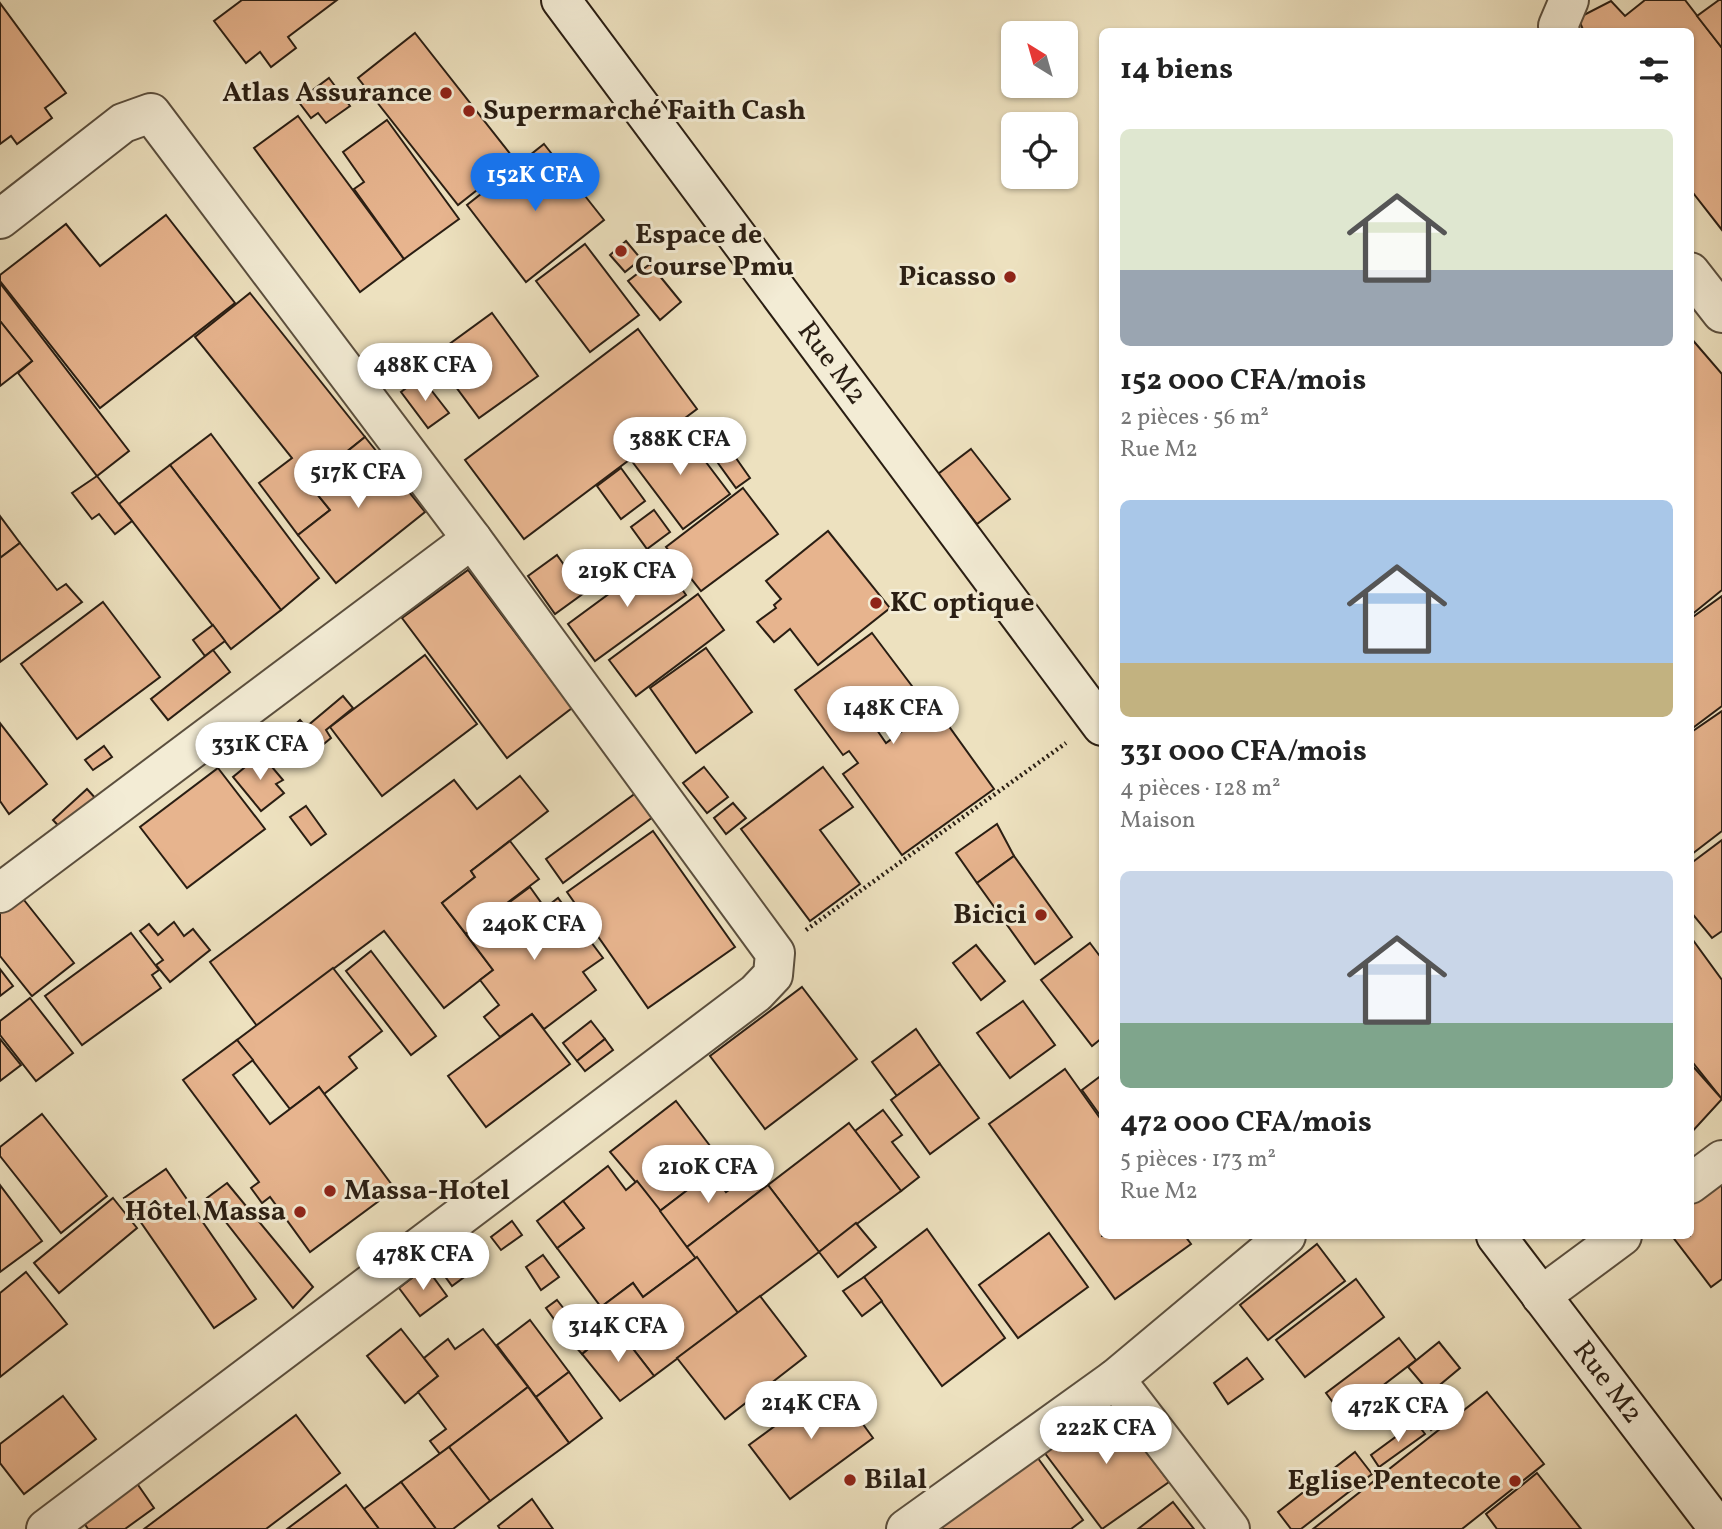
<!DOCTYPE html>
<html lang="fr">
<head>
<meta charset="utf-8">
<style>
	body { margin:0; font-family:Vollkorn,serif; background:#f6f6f6; color:#222; height:100vh; display:flex; flex-direction:column; font-size:26px; white-space:nowrap }
	* { box-sizing:border-box; margin:0 }
	p { font-size:23px; color:#767676 }
	.icon { flex:none; width:38px; height:38px; fill:none; stroke:currentColor; stroke-width:2; stroke-linecap:round; stroke-linejoin:round }
	.map { position:relative; flex:1; overflow:hidden }
	.details { position:absolute; left:1099px; top:28px; width:595px; height:1211px; display:flex; flex-direction:column; background:#fff; border-radius:10px; box-shadow:0 2px 5px #0004 }
	.details>* { flex:none }
	.needle { width:46px; rotate:323deg }
	.controls { position:absolute; left:1001px; top:21px; display:grid; gap:14px }
	.controls a { display:grid; place-items:center; width:77px; height:77px; border-radius:10px; background:#fff; box-shadow:0 2px 5px #0004; font-size:35px }
	.price { position:absolute; translate:-50% -60px; padding:0 16px; border-radius:24px; background:#fff; color:#222; font-size:23px; line-height:46px; filter:drop-shadow(0 2px 4px #0008) }
	.price::after { content:''; position:absolute; left:50%; top:42px; width:21px; height:16px; margin-left:-10px; background:inherit; clip-path:polygon(0 0,100% 0,50% 100%) }
	.price.current { background:#1a73e8; color:#fff }
	ul { padding:0; list-style:none }
	li { display:grid; align-content:center; gap:14px; height:371px; padding:0 21px }
	li span { display:grid; place-items:center; height:217px; border-radius:10px; color:#555 }
	li>.icon { margin-inline-start:auto }
	span .icon { width:126px; height:126px; fill:#fffc; stroke-width:1 }
	li b { font-size:30px }
	h2 { display:flex; justify-content:space-between; align-items:center; height:84px; padding:0 21px; font-size:30px }
	.map>svg:first-child { display:block }
</style>
</head>
<body>
<div class="map">
<svg width="1722" height="1529" viewBox="0 0 1722 1529">
	<rect width="100%" height="100%" fill="#ede1bf"/>
	<filter id="stains"><feTurbulence type="fractalNoise" baseFrequency=".00286" numOctaves="4"/><feColorMatrix values="0 0 0 0 .2 0 0 0 0 .09 0 0 0 0 .02 0 0 0 .5 -.17"/></filter>
	<radialGradient id="worn" r=".72"><stop offset=".6" stop-color="#630" stop-opacity="0"/><stop offset="1" stop-color="#630" stop-opacity=".3"/></radialGradient>
	<g fill="#e7b48e" stroke="#2a1e13" stroke-width="2">
		<path d="M242,0H337L288,37L296,48L271,67L260,52L246,63L214,21Z"/>
		<path d="M1645,0H1685L1722,48V230L1690,189V32H1584L1578,18L1611,1L1625,16Z"/>
		<path d="M1719,0H1722V48L1697,16Z"/>
		<path d="M0,3L66,93L45,108L52,118L17,144L11,136L0,144Z"/>
		<path d="M415,33L515,160L458,205L358,78Z"/>
		<path d="M329,78L350,106L326,123L318,113L311,118L298,101Z"/>
		<path d="M298,116L404,259L360,292L254,148Z"/>
		<path d="M387,120L459,219L404,259L354,189L364,182L343,152Z"/>
		<path d="M544,144L604,220L526,282L467,205Z"/>
		<path d="M166,215L235,303L100,408L0,281V275L66,224L100,266Z"/>
		<path d="M626,241L641,259L625,272L610,255Z"/>
		<path d="M585,244L639,315L590,352L536,281Z"/>
		<path d="M650,264L681,302L660,320L628,281Z"/>
		<path d="M0,283L129,451L97,476L18,373L32,361L0,321Z"/>
		<path d="M250,293L365,437L308,483L330,510L298,535L259,483L292,458L195,337Z"/>
		<path d="M492,313L538,376L479,418L433,356Z"/>
		<path d="M0,321L32,361L0,386Z"/>
		<path d="M638,329L697,409L524,539L465,460Z"/>
		<path d="M1690,337L1722,374V590L1690,616Z"/>
		<path d="M421,377L449,413L428,428L401,392Z"/>
		<path d="M678,425L730,494L683,529L631,460Z"/>
		<path d="M211,434L319,578L281,610L170,465Z"/>
		<path d="M365,437L425,512L336,583L298,535L330,510L308,483Z"/>
		<path d="M724,441L750,478L736,488L710,452Z"/>
		<path d="M971,449L1010,499L977,524L938,474Z"/>
		<path d="M170,465L281,610L231,649L119,504Z"/>
		<path d="M621,468L645,501L621,519L597,486Z"/>
		<path d="M97,476L132,521L115,534L99,514L92,519L72,493Z"/>
		<path d="M743,488L778,534L701,591L666,547Z"/>
		<path d="M654,510L670,532L647,549L631,527Z"/>
		<path d="M0,516L20,543L0,558Z"/>
		<path d="M828,531L890,608L818,665L790,629L774,642L757,622L776,608L774,605L781,599L766,581Z"/>
		<path d="M20,543L57,590L66,584L82,602L0,662V558Z"/>
		<path d="M557,555L584,593L555,614L528,576Z"/>
		<path d="M659,557L686,595L595,661L568,624Z"/>
		<path d="M468,570L572,708L507,758L402,618Z"/>
		<path d="M698,594L724,630L636,696L609,660Z"/>
		<path d="M1722,596V706L1690,730V619Z"/>
		<path d="M103,602L160,677L77,739L21,664Z"/>
		<path d="M213,625L225,641L205,656L193,640Z"/>
		<path d="M872,633L921,698L877,730L886,743L935,707L994,789L902,855L843,774L858,763L849,751L843,755L795,690Z"/>
		<path d="M706,648L752,712L696,753L650,688Z"/>
		<path d="M213,650L230,672L168,720L151,699Z"/>
		<path d="M425,655L477,724L382,796L330,727Z"/>
		<path d="M343,696L353,708L326,730L331,738L308,757L287,732L300,720L306,727Z"/>
		<path d="M1722,711V831L1692,854L1690,733Z"/>
		<path d="M0,723L47,784L9,814L0,801Z"/>
		<path d="M104,746L112,757L93,770L85,760Z"/>
		<path d="M261,754L283,780L276,784L284,793L261,811L233,777Z"/>
		<path d="M704,767L728,797L707,813L683,783Z"/>
		<path d="M823,767L853,807L820,830L860,884L810,921L741,829Z"/>
		<path d="M218,768L265,829L187,888L140,827Z"/>
		<path d="M520,776L548,811L471,871L475,877L442,903L493,970L444,1008L384,931L257,1026L210,962L454,780L477,809Z"/>
		<path d="M87,789L98,801L64,832L53,820Z"/>
		<path d="M640,790L657,814L563,883L546,859Z"/>
		<path d="M733,803L746,818L726,834L714,818Z"/>
		<path d="M306,806L326,834L311,845L290,817Z"/>
		<path d="M997,824L1014,856L977,883L956,853Z"/>
		<path d="M653,831L735,947L648,1008L567,892Z"/>
		<path d="M1722,840V931L1712,938L1690,911V864Z"/>
		<path d="M510,841L539,879L466,934L442,903L475,877L471,871Z"/>
		<path d="M1014,856L1072,937L1035,964L977,883Z"/>
		<path d="M530,887L545,908L558,898L603,958L583,972L596,990L544,1029L532,1014L500,1037L484,1017L499,1005L480,980L493,970L466,934Z"/>
		<path d="M20,895L74,963L32,996L0,956V912Z"/>
		<path d="M174,922L184,936L193,929L210,950L170,982L156,965L163,960L140,931L149,924L158,935Z"/>
		<path d="M131,933L159,970L152,975L161,988L82,1045L45,996Z"/>
		<path d="M1690,936L1722,980V1099L1690,1059Z"/>
		<path d="M1090,943L1102,959V1038L1092,1046L1041,980Z"/>
		<path d="M976,945L1005,981L981,1000L953,963Z"/>
		<path d="M371,951L436,1036L411,1055L346,971Z"/>
		<path d="M333,968L382,1031L349,1057L357,1068L324,1094L319,1087L290,1109L237,1040Z"/>
		<path d="M0,969L13,986L0,996Z"/>
		<path d="M802,987L857,1059L765,1129L710,1056Z"/>
		<path d="M30,998L73,1053L36,1081L0,1035V1021Z"/>
		<path d="M1023,1001L1055,1045L1010,1078L977,1033Z"/>
		<path d="M532,1014L570,1064L486,1127L448,1076Z"/>
		<path d="M591,1021L605,1039L577,1061L563,1043Z"/>
		<path d="M916,1029L940,1064L897,1096L872,1062Z"/>
		<path d="M0,1039L21,1065L0,1081Z"/>
		<path d="M605,1039L613,1050L585,1071L577,1061Z"/>
		<path d="M237,1040L253,1060L233,1075L270,1124L319,1087L395,1189L310,1252L270,1197L262,1203L251,1188L259,1182L183,1080Z"/>
		<path d="M1690,1063L1722,1099L1690,1134Z"/>
		<path d="M940,1064L979,1118L930,1154L891,1100Z"/>
		<path d="M1065,1069L1102,1121V1236H1185L1191,1244L1115,1299L989,1124Z"/>
		<path d="M1102,1075V1118L1082,1090Z"/>
		<path d="M676,1101L723,1163L660,1211L610,1152Z"/>
		<path d="M883,1110L902,1135L892,1142L919,1177L901,1191L855,1131Z"/>
		<path d="M42,1114L107,1196L61,1233L0,1156V1147Z"/>
		<path d="M849,1123L901,1191L819,1252L768,1185Z"/>
		<path d="M608,1166L626,1190L637,1181L697,1257L643,1297L633,1283L601,1307L557,1248L584,1228L563,1201Z"/>
		<path d="M166,1169L256,1299L214,1328L124,1198Z"/>
		<path d="M755,1171L768,1185L687,1247L660,1211L711,1172L726,1192Z"/>
		<path d="M1722,1172V1279L1711,1287L1672,1236H1690V1195Z"/>
		<path d="M227,1183L313,1287L293,1308L207,1198Z"/>
		<path d="M0,1185L42,1241L0,1272Z"/>
		<path d="M768,1185L819,1252L738,1313L687,1247Z"/>
		<path d="M113,1198L137,1228L59,1293L34,1263Z"/>
		<path d="M563,1201L584,1228L557,1248L537,1221Z"/>
		<path d="M512,1221L522,1235L501,1250L491,1237Z"/>
		<path d="M856,1223L876,1247L838,1277L819,1252Z"/>
		<path d="M927,1229L1005,1338L942,1386L864,1277Z"/>
		<path d="M1049,1233L1088,1287L1018,1338L979,1285Z"/>
		<path d="M457,1237L478,1267L452,1286L431,1257Z"/>
		<path d="M1317,1244L1345,1281L1268,1340L1240,1305Z"/>
		<path d="M543,1255L559,1277L541,1290L526,1267Z"/>
		<path d="M697,1257L738,1313L654,1376L601,1307L633,1283L643,1297Z"/>
		<path d="M426,1267L447,1296L420,1316L399,1288Z"/>
		<path d="M26,1272L67,1324L0,1377V1293Z"/>
		<path d="M864,1277L882,1301L862,1316L843,1291Z"/>
		<path d="M1356,1279L1384,1317L1305,1377L1276,1340Z"/>
		<path d="M760,1296L806,1356L725,1419L677,1358Z"/>
		<path d="M557,1300L579,1328L567,1337L546,1308Z"/>
		<path d="M530,1320L569,1372L536,1397L497,1345Z"/>
		<path d="M616,1327L654,1376L620,1401L582,1354Z"/>
		<path d="M579,1328L592,1345L582,1354L567,1337Z"/>
		<path d="M401,1329L438,1376L405,1403L367,1356Z"/>
		<path d="M483,1329L528,1387L440,1454L430,1441L446,1429L418,1392L438,1376L424,1358L448,1339L455,1349Z"/>
		<path d="M1399,1338L1416,1360L1343,1416L1326,1393Z"/>
		<path d="M1439,1342L1460,1368L1430,1393L1408,1367Z"/>
		<path d="M1247,1358L1263,1379L1228,1404L1214,1383Z"/>
		<path d="M569,1372L602,1418L569,1443L536,1397Z"/>
		<path d="M833,1383L873,1438L790,1499L749,1445Z"/>
		<path d="M528,1387L569,1443L490,1501L449,1447Z"/>
		<path d="M1448,1392L1460,1407L1431,1430L1418,1415Z"/>
		<path d="M1487,1392L1544,1464L1462,1529H1313Z"/>
		<path d="M63,1396L96,1439L24,1494L0,1463V1444Z"/>
		<path d="M1110,1403L1169,1482L1102,1529L1044,1452Z"/>
		<path d="M296,1415L340,1473L266,1529H144Z"/>
		<path d="M1416,1422L1425,1434L1379,1467L1371,1455Z"/>
		<path d="M449,1447L490,1501L453,1529H436L401,1482Z"/>
		<path d="M1032,1450L1083,1520L1071,1529H922Z"/>
		<path d="M1355,1452L1372,1474L1301,1529H1291L1278,1512Z"/>
		<path d="M1537,1473L1581,1529H1497L1486,1514Z"/>
		<path d="M136,1482L154,1508L125,1529H88L84,1523Z"/>
		<path d="M401,1482L436,1529H379L364,1509Z"/>
		<path d="M346,1485L379,1529H287Z"/>
		<path d="M532,1499L553,1529H500L498,1526Z"/>
		<path d="M1173,1502L1194,1529H1138Z"/>
	</g>
	<g fill="none" stroke-linecap="round" stroke-linejoin="round">
		<defs>
			<g id="minor">
				<path d="M1560,32L1558,26L1569,0"/>
				<path d="M0,219L123,123L151,113L472,539L775,953L773,975L756,993L46,1529"/>
				<path d="M1690,272L1722,313"/>
				<path d="M0,893L472,539"/>
				<path d="M1690,1184L1722,1160"/>
				<path d="M1541,1296L1622,1236"/>
				<path d="M1115,1379L1230,1529"/>
				<path d="M906,1529L1115,1379L1286,1236"/>
			</g>
			<g id="secondary">
				<path id="s1" d="M561,0L1102,726"/>
				<path id="s2" d="M1496,1236L1719,1529"/>
			</g>
		</defs>
		<use href="#minor" stroke="#5b4f3e" stroke-width="42"/>
		<use href="#secondary" stroke="#2a1e13" stroke-width="42"/>
		<path stroke="#2a1e13" stroke-width="4.5" stroke-dasharray="2 3.5" stroke-linecap="butt" d="M806,930L1066,743"/>
		<use href="#minor" stroke="#f3ecd5" stroke-width="38"/>
		<use href="#secondary" stroke="#f3ecd5" stroke-width="38"/>
	</g>
	<g fill="#8f2418" stroke="#f3ecd5" stroke-width="2.5">
		<circle cx="446" cy="93" r="7"/>
		<circle cx="469" cy="111" r="7"/>
		<circle cx="621" cy="251" r="7"/>
		<circle cx="1010" cy="277" r="7"/>
		<circle cx="876" cy="603" r="7"/>
		<circle cx="1041" cy="915" r="7"/>
		<circle cx="330" cy="1191" r="7"/>
		<circle cx="300" cy="1212" r="7"/>
		<circle cx="850" cy="1480" r="7"/>
		<circle cx="1515" cy="1481" r="7"/>
	</g>
	<g text-anchor="middle" dominant-baseline="central" stroke-width="6" stroke-linejoin="round" paint-order="stroke">
		<g font-size="28" font-weight="bold" fill="#2a1e13" stroke="#f3ecd5" text-anchor="end">
			<text x="432" y="93">Atlas Assurance</text>
			<text x="483" y="111" text-anchor="start">Supermarché Faith Cash</text>
			<text x="635" y="235" text-anchor="start">Espace de<tspan x="635" dy="32">Course Pmu</tspan></text>
			<text x="996" y="277">Picasso</text>
			<text x="890" y="603" text-anchor="start">KC optique</text>
			<text x="1027" y="915">Bicici</text>
			<text x="344" y="1191" text-anchor="start">Massa-Hotel</text>
			<text x="286" y="1212">Hôtel Massa</text>
			<text x="864" y="1480" text-anchor="start">Bilal</text>
			<text x="1501" y="1481">Eglise Pentecote</text>
		</g>
		<g font-size="28" fill="#2a1e13" stroke="#f3ecd5">
			<text stroke="none"><textPath href="#s1" startOffset="453">Rue M2</textPath></text>
			<text stroke="none"><textPath href="#s2" startOffset="184">Rue M2</textPath></text>
		</g>
	</g>
	<rect width="100%" height="100%" filter="url(#stains)"/>
	<rect width="100%" height="100%" fill="url(#worn)"/>
</svg>
<div class="controls">
<a><svg class="needle" viewBox="-14 -14 28 28"><path d="M0-13l5 13h-10z" fill="#e53935"/><path d="M0 13l5-13h-10z" fill="#767676"/></svg></a>
<a><svg class="icon" aria-label="locate" viewBox="0 0 24 24"><circle cx="12" cy="12" r="6"/><path d="M12 2v4M12 18v4M2 12h4M18 12h4"/></svg></a>
</div>
<b class="price current" style="left:535px;top:213px">152K CFA</b>
<b class="price" style="left:425px;top:403px">488K CFA</b>
<b class="price" style="left:680px;top:477px">388K CFA</b>
<b class="price" style="left:358px;top:510px">517K CFA</b>
<b class="price" style="left:627px;top:609px">219K CFA</b>
<b class="price" style="left:893px;top:746px">148K CFA</b>
<b class="price" style="left:260px;top:782px">331K CFA</b>
<b class="price" style="left:534px;top:962px">240K CFA</b>
<b class="price" style="left:708px;top:1205px">210K CFA</b>
<b class="price" style="left:423px;top:1292px">478K CFA</b>
<b class="price" style="left:618px;top:1364px">314K CFA</b>
<b class="price" style="left:811px;top:1441px">214K CFA</b>
<b class="price" style="left:1398px;top:1444px">472K CFA</b>
<b class="price" style="left:1106px;top:1466px">222K CFA</b>
<section class="details">
<h2>14 biens<svg class="icon" aria-label="filters" viewBox="0 0 24 24"><path d="M4 7h16M4 17h16"/><circle cx="9" cy="7" r="2"/><circle cx="15" cy="17" r="2"/></svg></h2>
<ul>
<li><span style="background:linear-gradient(#dfe7d0 65%,#9aa5b1 0)"><svg class="icon" aria-label="home" viewBox="0 0 24 24"><path d="M3 11l9-7 9 7M6 9v11h12V9"/></svg></span><div><b>152 000 CFA/mois</b><p>2 pièces · 56 m²</p><p>Rue M2</p></div></li>
<li><span style="background:linear-gradient(#a9c7e8 75%,#c2b280 0)"><svg class="icon" aria-label="home" viewBox="0 0 24 24"><path d="M3 11l9-7 9 7M6 9v11h12V9"/></svg></span><div><b>331 000 CFA/mois</b><p>4 pièces · 128 m²</p><p>Maison</p></div></li>
<li><span style="background:linear-gradient(#c9d6e8 70%,#7fa58c 0)"><svg class="icon" aria-label="home" viewBox="0 0 24 24"><path d="M3 11l9-7 9 7M6 9v11h12V9"/></svg></span><div><b>472 000 CFA/mois</b><p>5 pièces · 173 m²</p><p>Rue M2</p></div></li>
</ul>
</section>
</div>
</body>
</html>
